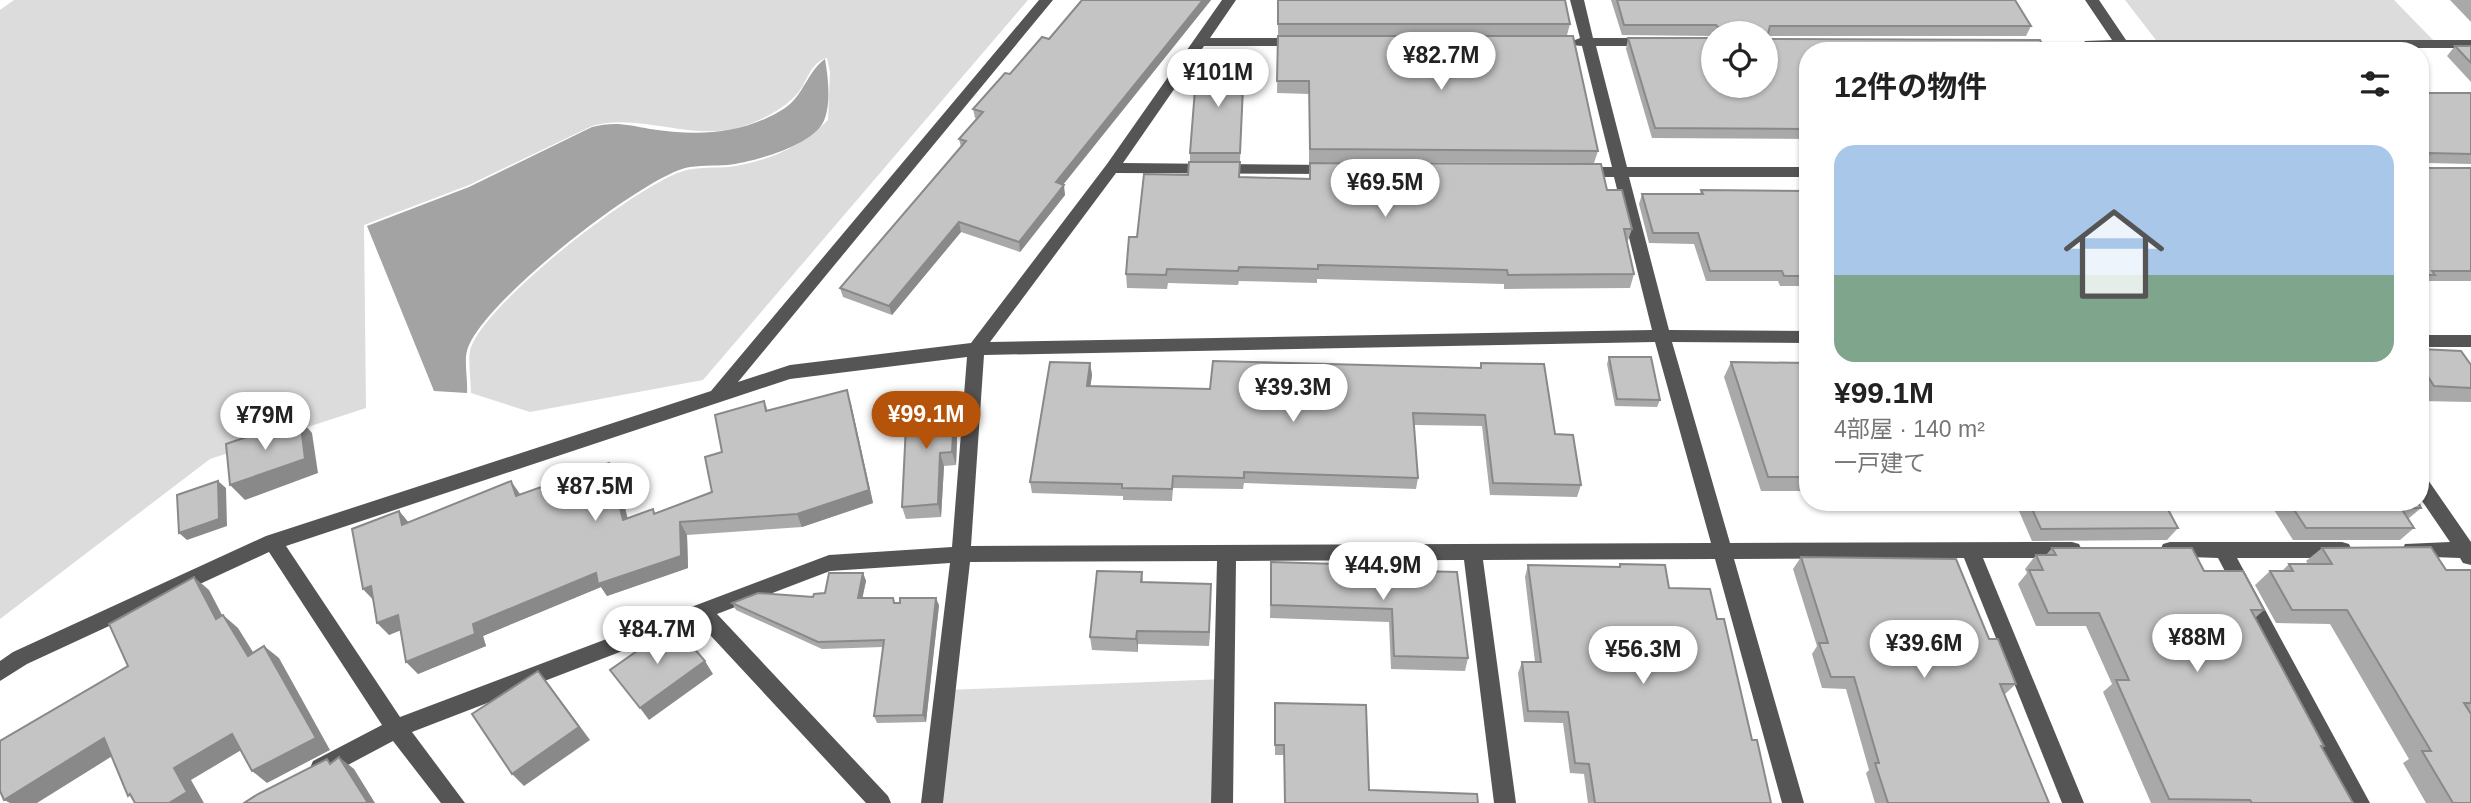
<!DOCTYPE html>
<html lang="ja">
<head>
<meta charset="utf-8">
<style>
	body { margin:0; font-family:Arial,"Noto Sans JP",sans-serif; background:#f6f6f6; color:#222; height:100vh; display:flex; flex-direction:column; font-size:26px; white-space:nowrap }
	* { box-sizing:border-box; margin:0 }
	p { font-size:23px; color:#767676 }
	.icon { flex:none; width:38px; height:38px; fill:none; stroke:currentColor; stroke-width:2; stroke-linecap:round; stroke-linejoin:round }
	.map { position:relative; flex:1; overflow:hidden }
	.drawer { position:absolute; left:1799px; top:42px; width:630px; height:469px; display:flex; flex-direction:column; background:#fff; border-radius:28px; box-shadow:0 2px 5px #0004 }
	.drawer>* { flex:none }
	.fabs { position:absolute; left:1701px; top:21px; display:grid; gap:14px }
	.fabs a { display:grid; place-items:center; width:77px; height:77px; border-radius:50%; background:#fff; box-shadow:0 2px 5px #0004; font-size:35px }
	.price { position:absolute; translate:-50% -60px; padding:0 16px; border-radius:24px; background:#fff; color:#222; font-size:23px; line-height:46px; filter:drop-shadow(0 2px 4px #0008) }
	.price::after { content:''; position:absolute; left:50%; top:42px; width:21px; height:16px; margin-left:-10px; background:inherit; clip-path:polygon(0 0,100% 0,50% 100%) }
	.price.current { background:#b45309; color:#fff }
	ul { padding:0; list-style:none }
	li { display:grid; align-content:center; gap:14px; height:371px; padding:0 35px }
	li+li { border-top:2px solid #e0e0e0 }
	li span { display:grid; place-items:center; height:217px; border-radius:21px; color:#555 }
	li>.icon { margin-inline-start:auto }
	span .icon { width:126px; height:126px; fill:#fffc; stroke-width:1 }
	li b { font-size:30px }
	h2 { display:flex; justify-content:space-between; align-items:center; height:84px; padding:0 35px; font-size:30px }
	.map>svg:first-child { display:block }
</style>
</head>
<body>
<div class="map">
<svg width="2471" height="803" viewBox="0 0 2471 803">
	<rect width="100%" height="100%" fill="#fff"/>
	<g fill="#dcdcdc">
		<path d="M14,0H1028L703,380L530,412L471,393C471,381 468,362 470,351C479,307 642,180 687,170C700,167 715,168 729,167C767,162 801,147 828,120L830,72L827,58C809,63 808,82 797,94C784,109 760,121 741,127C691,142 641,112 592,126L469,185L364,225L366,408L210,459L0,619V10Z"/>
		<path d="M2125,0H2394L2437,44H2159Z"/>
		<path d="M1225,679L1222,803H932L945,690Z"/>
	</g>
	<path fill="#a3a3a3" d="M825,59C828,77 831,100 825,118C817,145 753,162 728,165C714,166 698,165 685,168C638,181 479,304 467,351C464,361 468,381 467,393L434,391L367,226L469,187L592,127C614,121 629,125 650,129C698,136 743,135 785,108C804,95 807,72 825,59Z"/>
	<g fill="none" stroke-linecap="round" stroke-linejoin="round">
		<g fill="#555" fill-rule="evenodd">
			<path d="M1039,0H1053L738,382L790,365L971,343L1107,164L1222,0H1236L1210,38H1300L1307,42L1300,46H1204L1123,163L1332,165L1337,166L1340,170L1337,174L1116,173L990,342L1652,330L1614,177H1580L1572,172L1580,167H1612L1582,46L1572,45L1570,42L1580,38L1570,0H1584L1593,38H1650L1657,42L1650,46H1596L1627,167H1808V177H1629L1669,330L1808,331V343L1672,342L1730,543L2072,542L2079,544L2082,550L2079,556L2072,558H1983L2084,803H2062L1964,558L1734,559L1804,803H1782L1715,559L1483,560L1516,803H1494L1464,560L1236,561L1233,803H1211L1217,561L970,562L943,803H921L950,563L830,571L717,614L888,796L891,803H866L698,622L412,732L465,803H441L393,741L329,775L321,778L313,775L310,768L313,761L382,725L269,552L27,664L0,681V661L13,652L266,536L711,391ZM1655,342L1711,543L971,546L984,355ZM967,357L952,547L829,555L400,717L286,546L790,379Z"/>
			<path d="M2085,0H2099L2126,40H2471V48H2132L2134,51L2090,48L2083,44L2085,41L2112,40Z"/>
			<rect x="2420" y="335" width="51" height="12"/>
			<path d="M2420,475L2426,477L2471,542V565L2463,563L2460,558L2405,556L2402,550L2405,544L2450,542L2420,498Z"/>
			<path d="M2170,542H2342L2349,544L2352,550L2349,556L2342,558H2237L2370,803H2347L2218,558L2163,556L2160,550L2163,544Z"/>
		</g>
	</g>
	<g fill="#a9a9a9">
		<path d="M1082,0H1211L1063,185L1065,195L1020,252L961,232L892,315L843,297L840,288L961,147L959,139L977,119L975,118L973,109L1049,39Z"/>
		<path d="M1278,0L1570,24L1567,35H1278Z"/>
		<path d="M1611,0H2015L2031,26L2026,36H1767L1770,39L1808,51V139L1652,138L1626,49L1628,38H1713L1766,33H1713V36L1622,35Z"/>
		<path d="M2450,0H2471V22Z"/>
		<path d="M1278,36L1598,151L1594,163L1309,162V94L1277,93Z"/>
		<path d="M2455,46H2471V82L2447,56Z"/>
		<path d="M1244,65L1240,161H1190V153Z"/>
		<path d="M2420,93H2471V164L2427,163L2426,166L2429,168H2471V281H2429L2425,285H2420Z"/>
		<path d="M1310,163L1607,190L1632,229L1627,243L1634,274L1630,288L1504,289V284L1317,279V283L1239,281L1238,285L1168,283L1167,289L1127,288L1126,274L1137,237L1240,177L1310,179Z"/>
		<path d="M1701,190L1808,191V286H1780L1778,281H1706L1694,244L1649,243L1639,204L1642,194H1700Z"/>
		<path d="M2420,349L2471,365V402L2420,401Z"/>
		<path d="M1609,357L1660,400L1657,407L1615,406L1607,364Z"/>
		<path d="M1731,362L1808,363V491H1761L1724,377Z"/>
		<path d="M1090,363L1092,375L1090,386L1210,389L1480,368L1481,363L1555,434L1581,485L1577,497L1490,495L1482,426L1414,425L1418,478L1416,489L1244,483L1243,489L1173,488L1172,501L1123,500V496L1032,493L1030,482Z"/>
		<path d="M764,401L768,411L851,404L873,503L802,527L687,535L688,568L607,596L601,587L483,636L486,646L418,674L400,630L389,635L373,600L363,589L399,511L408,522L520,494L617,476L628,519L653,509L655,513L712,492L722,452Z"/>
		<path d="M955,401L958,414L956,465L944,466L941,517L906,519L902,507Z"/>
		<path d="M1846,502H1896L1895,504H1847Z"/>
		<path d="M2015,502H2164L2178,528L2167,540L2032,541Z"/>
		<path d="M2269,502H2418L2421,508L2408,519L2414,528L2400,540H2293Z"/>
		<path d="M2052,548L2204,571L2264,610L2255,618L2324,746L2322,747L2352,803H2151L2103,692L2112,684L2086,626H2036L2018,584L2027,573L2025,569L2036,555H2046Z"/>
		<path d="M2322,548L2446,570H2471V803H2426L2403,763L2409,759L2330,624L2276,623L2255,585L2270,571H2282L2289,564H2308L2306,561Z"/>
		<path d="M1801,557L1989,639L2016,684L2004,695L2049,803H1875L1866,773L1869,770L1846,689L1822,688L1812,654L1817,646L1793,569Z"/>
		<path d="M1271,562L1337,569L1468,658L1465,671L1391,669L1389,622L1270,618Z"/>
		<path d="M1620,564L1669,588L1717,619L1771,803H1588L1584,774L1570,773L1563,723L1524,722L1518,673L1522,662H1535L1525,577L1528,565L1618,567Z"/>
		<path d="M1142,572L1143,582L1211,597L1209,646L1138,644V652L1092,650L1090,637Z"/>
		<path d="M863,573L866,581L862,598H893L895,603L939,605L926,722L877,723L874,716L883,647L822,649L736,610L732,603L813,597L825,593Z"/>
		<path d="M1275,713L1369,790L1478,803H1284V755H1275Z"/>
	</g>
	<g fill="#898989">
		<path d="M1203,0H1211L1057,192L1056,182Z"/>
		<path d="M1064,185L1065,195L1020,252L1019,242Z"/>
		<path d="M959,222L961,232L892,315L889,306Z"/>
		<path d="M1090,363L1092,375L1089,398L1087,386Z"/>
		<path d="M847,390L851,404L873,503L802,527L797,514Z"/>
		<path d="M955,401L958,414L956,465L952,452Z"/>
		<path d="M300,419L312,433L318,473L245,500L230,485Z"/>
		<path d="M940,453L944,466L941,517L938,504Z"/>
		<path d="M609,463L617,476L631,533L623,520Z"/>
		<path d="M218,481L226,488L227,526L187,540L179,533Z"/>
		<path d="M511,481L520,494L516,496Z"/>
		<path d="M399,511L410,524L402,525Z"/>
		<path d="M680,522L687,535L688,568L607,596L601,587L483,636L486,646L418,674L406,662L473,624Z"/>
		<path d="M863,573L866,581L861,605L858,598Z"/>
		<path d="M194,577L209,590L231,632L216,619Z"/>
		<path d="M1211,584V597L1209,646V632Z"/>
		<path d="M371,586L375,601L363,589Z"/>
		<path d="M936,598L939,605L926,722L923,715Z"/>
		<path d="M223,615L238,628L263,668L248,656Z"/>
		<path d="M398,615L409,627L389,635L377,623Z"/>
		<path d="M1137,631L1138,644V652L1136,639Z"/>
		<path d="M264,646L279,658L330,750L267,783L252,771Z"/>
		<path d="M705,661L713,674L649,720L640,708Z"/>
		<path d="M538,671L548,683L590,740L524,786L512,774Z"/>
		<path d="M232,734L248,746L191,780L204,803H169L174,768Z"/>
		<path d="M104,738L122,750L37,803H10L4,800Z"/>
		<path d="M339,757L354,769L375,803H368Z"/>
	</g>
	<g fill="#c4c4c4" stroke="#898989" stroke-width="2">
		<path d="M1082,0H1203L1056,182L1064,185L1019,242L959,222L889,306L840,288L966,141L959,139L983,112L973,109L1005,73L1010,74L1042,37L1049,39Z"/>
		<path d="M1278,0H1565L1570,24H1278Z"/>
		<path d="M1617,0H2015L2031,26H1770L1767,37L1770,39L2040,40L2042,44L2113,43L2117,49L2370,51H1808V129L1655,128L1628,38H1713V86H1766V33H1718L1719,28L1716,25H1624Z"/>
		<path d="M1278,36H1573L1598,151L1310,149L1309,81H1277Z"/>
		<path d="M2455,46H2471V63Z"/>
		<path d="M1197,64L1244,65L1240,153H1190Z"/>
		<path d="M2420,93H2471V154L2429,153L2426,166L2429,168H2471V271H2432L2435,275H2420Z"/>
		<path d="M1189,162H1240L1239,177L1310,179V163L1601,164L1607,190H1622L1632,229H1624L1634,274L1508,275L1507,270L1318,265V269L1239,267L1238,271L1167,269L1166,275L1126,274L1129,237H1137L1144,174L1188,175Z"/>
		<path d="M1701,190L1808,191V276H1784L1782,271H1710L1698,233H1653L1642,194H1703Z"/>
		<path d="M2420,349L2461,351L2471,365V388L2434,386L2420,364Z"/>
		<path d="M1609,357H1651L1660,400L1617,399Z"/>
		<path d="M1213,361L1481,368V363L1544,364L1555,434L1573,435L1581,485L1493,483L1485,415L1413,413L1418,478L1244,472V478L1173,476L1172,489L1122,488V484L1030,482L1050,362L1090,363L1087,386L1210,389Z"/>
		<path d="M1731,362L1808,363V477H1768Z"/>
		<path d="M847,390L869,490L797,514L680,522L681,556L598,584L596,573L473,624L475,634L406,662L398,615L377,623L371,586L363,589L352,529L399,511L402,525L511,481L516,496L609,463L623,520L653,509L654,514L712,492L705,457L722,452L715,415L764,401L766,411Z"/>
		<path d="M955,401L952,452L940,453L938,504L902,507L907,405Z"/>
		<path d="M300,419L305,459L230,485L226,444Z"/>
		<path d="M218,481L219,519L179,533L177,495Z"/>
		<path d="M2029,502H2164L2178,528L2041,529Z"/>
		<path d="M2289,502H2418L2421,508H2401L2414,528H2306Z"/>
		<path d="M2431,547L2446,570H2471V703H2464L2471,714V803H2453L2422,751H2431L2347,610H2292L2270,571H2293L2289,564H2332L2322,548Z"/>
		<path d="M2052,548H2192L2204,571H2243L2264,610H2251L2324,746H2321L2353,803H2252L2250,800L2169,799L2116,680H2129L2099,613H2048L2029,570H2043L2036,555H2056Z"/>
		<path d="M1801,557L1956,559L1989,639H1998L2016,684H2000L2049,803H1888L1875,763H1879L1854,677H1831L1819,643H1828Z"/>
		<path d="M1271,562L1337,564V569L1457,572L1468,658L1394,656L1392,609L1271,605Z"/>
		<path d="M1620,564L1665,565L1669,588L1710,589L1717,619H1724L1752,740H1757L1771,803H1595L1589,764L1575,763L1568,712L1528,711L1522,662H1541L1528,565L1620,567Z"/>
		<path d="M1097,571L1142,572L1141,582L1211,584L1209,632L1137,631L1136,639L1090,637Z"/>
		<path d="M829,573H863L858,598H893L894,603H900V598H936L923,715L874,716L884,640L818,642L732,603L758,593L813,597L814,594L825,593Z"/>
		<path d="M194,577L216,619L223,615L248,656L264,646L316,738L252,771L232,734L174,768L187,792L169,803H135L130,794L128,796L104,738L4,800L0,791V741L128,666L109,624Z"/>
		<path d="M674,625L705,661L640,708L610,670Z"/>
		<path d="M538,671L579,727L512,774L472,714Z"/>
		<path d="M1275,703L1366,705L1369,790L1477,794L1478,803H1285L1284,745H1275Z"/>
		<path d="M339,757L368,803H244L258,794L327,759L330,764Z"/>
	</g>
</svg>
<div class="fabs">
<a><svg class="icon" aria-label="locate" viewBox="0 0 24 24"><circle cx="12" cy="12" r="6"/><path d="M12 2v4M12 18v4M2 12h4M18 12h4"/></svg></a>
</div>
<b class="price" style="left:1441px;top:92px">¥82.7M</b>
<b class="price" style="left:1218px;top:109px">¥101M</b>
<b class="price" style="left:1385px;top:219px">¥69.5M</b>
<b class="price" style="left:1293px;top:424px">¥39.3M</b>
<b class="price current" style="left:926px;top:451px">¥99.1M</b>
<b class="price" style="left:265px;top:452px">¥79M</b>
<b class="price" style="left:595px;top:523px">¥87.5M</b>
<b class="price" style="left:1383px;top:602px">¥44.9M</b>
<b class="price" style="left:657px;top:666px">¥84.7M</b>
<b class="price" style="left:2197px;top:674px">¥88M</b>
<b class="price" style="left:1924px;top:680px">¥39.6M</b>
<b class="price" style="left:1643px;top:686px">¥56.3M</b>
<section class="drawer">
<h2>12件の物件<svg class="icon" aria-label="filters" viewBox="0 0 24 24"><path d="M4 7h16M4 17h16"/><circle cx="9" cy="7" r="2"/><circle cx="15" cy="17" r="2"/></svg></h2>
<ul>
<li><span style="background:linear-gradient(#a9c7e8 60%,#7fa58c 0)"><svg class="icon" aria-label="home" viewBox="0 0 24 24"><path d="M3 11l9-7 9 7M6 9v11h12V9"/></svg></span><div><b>¥99.1M</b><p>4部屋 · 140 m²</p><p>一戸建て</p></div></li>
</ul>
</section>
</div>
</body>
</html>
